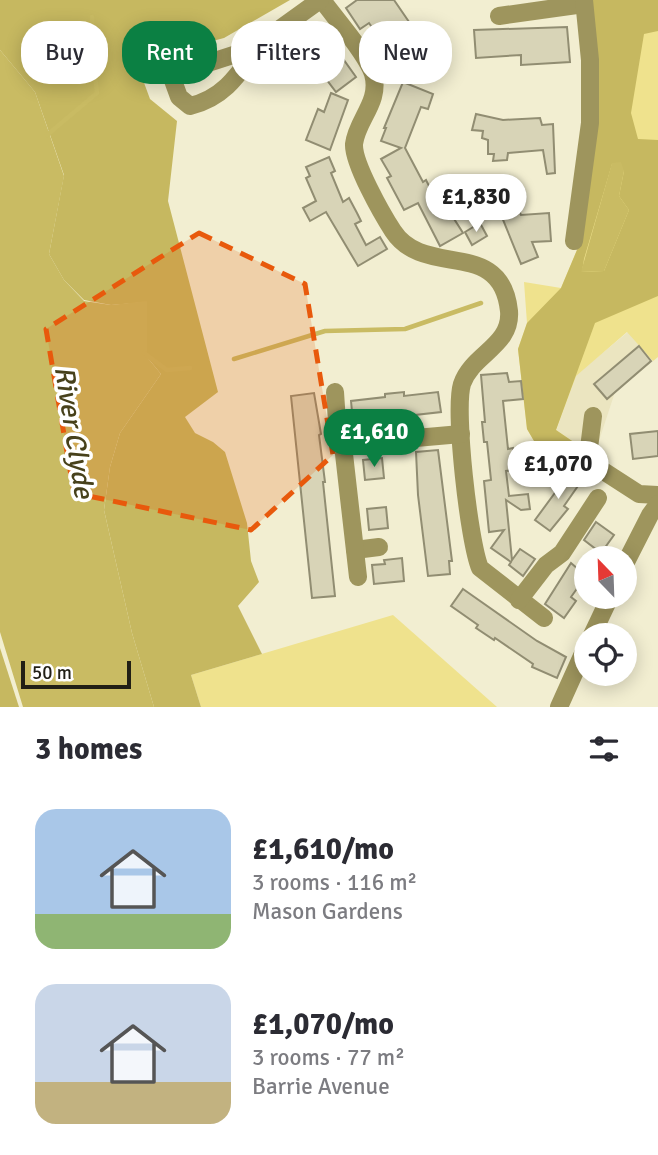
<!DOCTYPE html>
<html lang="en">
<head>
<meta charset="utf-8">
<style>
	body { margin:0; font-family:Signika,sans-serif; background:#f7f7f7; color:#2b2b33; height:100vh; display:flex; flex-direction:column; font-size:26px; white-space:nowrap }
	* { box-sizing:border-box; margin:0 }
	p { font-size:23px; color:#7c7c81 }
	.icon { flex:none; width:38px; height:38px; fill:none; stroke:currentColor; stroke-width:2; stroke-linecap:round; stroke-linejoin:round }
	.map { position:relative; height:707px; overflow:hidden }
	.drawer { display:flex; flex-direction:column; background:#fff; flex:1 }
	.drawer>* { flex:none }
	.banner { position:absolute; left:21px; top:21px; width:616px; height:63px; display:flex; gap:14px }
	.needle { width:46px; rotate:337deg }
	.buttons { position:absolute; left:574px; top:546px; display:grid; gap:14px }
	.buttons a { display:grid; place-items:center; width:63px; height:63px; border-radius:50%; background:#fff; box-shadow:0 4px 18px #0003; font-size:35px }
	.scale { position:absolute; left:21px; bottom:18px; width:110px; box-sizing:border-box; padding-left:7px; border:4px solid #211f15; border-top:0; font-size:19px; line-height:24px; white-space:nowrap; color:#211f15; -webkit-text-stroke:5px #fff; paint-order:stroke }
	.price { position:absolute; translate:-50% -60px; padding:0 16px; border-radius:24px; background:#fff; color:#222; font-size:23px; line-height:46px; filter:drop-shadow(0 2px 4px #0008) }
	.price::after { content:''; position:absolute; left:50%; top:42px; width:21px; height:16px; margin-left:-10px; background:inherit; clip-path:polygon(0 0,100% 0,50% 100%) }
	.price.selected { background:#0b8043; color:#fff }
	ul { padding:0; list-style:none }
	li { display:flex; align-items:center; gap:21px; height:175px; padding:0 35px }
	li span { display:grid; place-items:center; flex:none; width:196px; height:140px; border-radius:21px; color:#555 }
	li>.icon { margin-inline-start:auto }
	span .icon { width:84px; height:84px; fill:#fffc; stroke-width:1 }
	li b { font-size:30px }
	h2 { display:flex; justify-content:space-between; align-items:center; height:84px; padding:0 35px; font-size:30px }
	.tag { padding:0 24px; border-radius:28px; background:#fff; box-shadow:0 4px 18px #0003; font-size:24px; line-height:63px }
	.tag.selected { background:#0b8043; color:#fff }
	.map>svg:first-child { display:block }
</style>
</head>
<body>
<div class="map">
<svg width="658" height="707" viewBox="0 0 658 707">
	<rect width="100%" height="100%" fill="#f2eed1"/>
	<path fill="#ebe5c0" d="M628,332L653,361L615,392L594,456L556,431L576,375Z"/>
	<g fill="#efe28d">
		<path d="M658,0V357L653,361L627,332L576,376L556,430L594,456L585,479L544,458L527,429L518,349L527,323L524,282L561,288L582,238L597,132Z"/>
		<path d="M393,615L497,707H201L191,675Z"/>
	</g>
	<g fill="#c6b860" fill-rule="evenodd">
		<path d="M0,0H290L224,38L136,61L150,99L177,121L168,201L218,392L185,417L195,433L213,442L225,452L247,523L251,561L259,582L238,606L262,654L191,675L201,707H154L132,633L104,510L110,467L120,433L161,374L147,357V302L111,305L84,300L64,280L49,254L64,175L35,92L0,50Z"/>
		<path d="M588,0H658V31L644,34L631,113L638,139L658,140V296L595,323L556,430L594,456L585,479L544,458L527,429L518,349L527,323L561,288L582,238ZM612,164L624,171L619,196L629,210L604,271L582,272L584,259Z"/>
		<path d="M0,648L19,707H0Z"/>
	</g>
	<g fill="#c9bb63">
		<path d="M0,50L35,92L64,176L49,254L64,280L84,301L111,305L147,301V357L161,374L120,433L110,467L104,510L132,633L154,707H23L0,632Z"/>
		<path d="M621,162L624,171L619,196L629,210L604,271L581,272L612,163Z"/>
	</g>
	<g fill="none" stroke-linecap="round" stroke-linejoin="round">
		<g stroke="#c9bb63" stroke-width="4.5">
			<path d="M92,17L93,61"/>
			<path d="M47,135L97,93L95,75"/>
			<path d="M144,353L167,370L190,368"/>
			<path d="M234,359L325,331L405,329L481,303"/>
		</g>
	</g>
	<g fill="#d8d4b7" stroke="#918d72" stroke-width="2">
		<path d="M357,0H394L418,35L420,33L435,59L420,68L413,56L400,64L390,48L388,50L369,23L360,29L346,8Z"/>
		<path d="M317,25L324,34L321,36L337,59L341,56L356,77L336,92L296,39Z"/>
		<path d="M567,27L570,62L521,65V55L476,58L474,30Z"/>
		<path d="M403,82L433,94L428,109L421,107L405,148L423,182L426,180L429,186L431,185L446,212L449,211L463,233L440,246L418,203L404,210L387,178L391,176L381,159L401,148L381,141L386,128H384Z"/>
		<path d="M331,93L348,100L330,150L306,140L318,109L324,112Z"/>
		<path d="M476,114L503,120L540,118L542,125L553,124L555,173L547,174L543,150L508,153L507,160L493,161L494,154H488V140L482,138L483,131L472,130Z"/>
		<path d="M329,157L335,171L331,173L343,202L349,198L357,213L361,221L355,224L366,245L380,237L387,249L358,266L326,212L310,221L303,208L316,201L306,178L310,176L306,167Z"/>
		<path d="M513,198L521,215L549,213L551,241L532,242L538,257L521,264L497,205Z"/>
		<path d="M480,223L487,236L472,245L465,232Z"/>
		<path d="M639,346L651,361L607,399L594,384Z"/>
		<path d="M507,373L509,382L521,381L523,399L503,401L508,449L513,448L515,470L506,471L509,496L528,494L530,509L521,510L506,500L512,560L520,549L535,559L523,576L509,565L511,562L491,548L504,530L489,532L484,481L491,480L487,442H484L482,422H485L481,375Z"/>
		<path d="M404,392V396L438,392L441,412L353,422L351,401L385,397V394Z"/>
		<path d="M314,393L321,434L319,435L325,482H323L335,596L312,598L291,396Z"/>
		<path d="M658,431V456L633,459L630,434Z"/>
		<path d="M438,450L452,561H449L450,574L428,576L418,495L416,452Z"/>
		<path d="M382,458L384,478L365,480L363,460Z"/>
		<path d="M561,470L580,483L564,506L568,509L550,531L535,520L557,490L550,485Z"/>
		<path d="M386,507L388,528L369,530L367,509Z"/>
		<path d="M596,522L614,535L601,553L584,540Z"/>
		<path d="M402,558L404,581L374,584L372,565L385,564L384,560Z"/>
		<path d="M571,563L586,576L571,597L576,601L564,618L545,604Z"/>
		<path d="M463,589L537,641L566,657L557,678L532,667L533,664L495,638L494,640L476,628L478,625L451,606Z"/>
	</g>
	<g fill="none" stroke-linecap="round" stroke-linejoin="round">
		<g stroke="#9e955d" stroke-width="18">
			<path d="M322,0C335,18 367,54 373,74C381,102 357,119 354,144C353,163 382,214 393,231C425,280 501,236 509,311C512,346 472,354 462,384C454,410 469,542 480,568L544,618"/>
			<path d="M499,16L584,4"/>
			<path d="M258,47C238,75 224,98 190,106L179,97L171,75L258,47L263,41L320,0"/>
			<path d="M574,241L590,123V60L584,0"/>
			<path d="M335,392L337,422L346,448"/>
			<path d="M593,416L589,448L591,463L639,494L658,495"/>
			<path d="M355,550L379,547"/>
			<path d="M625,564L650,515L658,504"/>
			<path d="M358,577L344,454L346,448L359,443L461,434"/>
			<path d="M519,600L546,565L562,553L598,498"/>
			<path d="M592,635L610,597"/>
			<path d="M559,707L586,647"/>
		</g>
	</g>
	<path fill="#e8590c" fill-opacity="0.2" stroke="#e8590c" stroke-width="5" stroke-dasharray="14 9" stroke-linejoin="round" d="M199,233L305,284L333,455L251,530L74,493L46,329Z"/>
	<g text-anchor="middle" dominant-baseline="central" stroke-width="7" stroke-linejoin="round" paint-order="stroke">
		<g font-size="28" font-style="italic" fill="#47411b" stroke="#fff">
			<text transform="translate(74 432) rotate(81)">River Clyde</text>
		</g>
	</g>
</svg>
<div class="buttons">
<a><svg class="needle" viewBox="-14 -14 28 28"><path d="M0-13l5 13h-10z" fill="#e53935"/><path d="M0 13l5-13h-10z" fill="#7c7c81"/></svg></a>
<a><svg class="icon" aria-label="locate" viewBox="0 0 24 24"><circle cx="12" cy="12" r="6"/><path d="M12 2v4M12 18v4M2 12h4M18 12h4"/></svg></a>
</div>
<div class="scale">50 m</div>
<b class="price" style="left:476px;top:234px">£1,830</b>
<b class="price selected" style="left:374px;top:469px">£1,610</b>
<b class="price" style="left:558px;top:501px">£1,070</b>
<div class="banner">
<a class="tag">Buy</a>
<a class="tag selected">Rent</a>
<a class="tag">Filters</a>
<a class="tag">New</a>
</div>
</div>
<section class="drawer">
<h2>3 homes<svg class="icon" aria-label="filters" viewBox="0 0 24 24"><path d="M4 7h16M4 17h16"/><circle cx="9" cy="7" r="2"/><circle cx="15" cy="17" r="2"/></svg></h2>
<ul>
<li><span style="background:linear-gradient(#a9c7e8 75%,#8fb573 0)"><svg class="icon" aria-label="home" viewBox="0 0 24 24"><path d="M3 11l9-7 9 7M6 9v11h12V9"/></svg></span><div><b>£1,610/mo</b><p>3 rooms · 116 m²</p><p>Mason Gardens</p></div></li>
<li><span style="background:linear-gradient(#c9d6e8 70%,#c2b280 0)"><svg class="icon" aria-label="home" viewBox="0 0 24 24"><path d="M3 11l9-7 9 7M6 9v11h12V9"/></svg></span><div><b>£1,070/mo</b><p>3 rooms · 77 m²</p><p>Barrie Avenue</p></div></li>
</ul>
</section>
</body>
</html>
